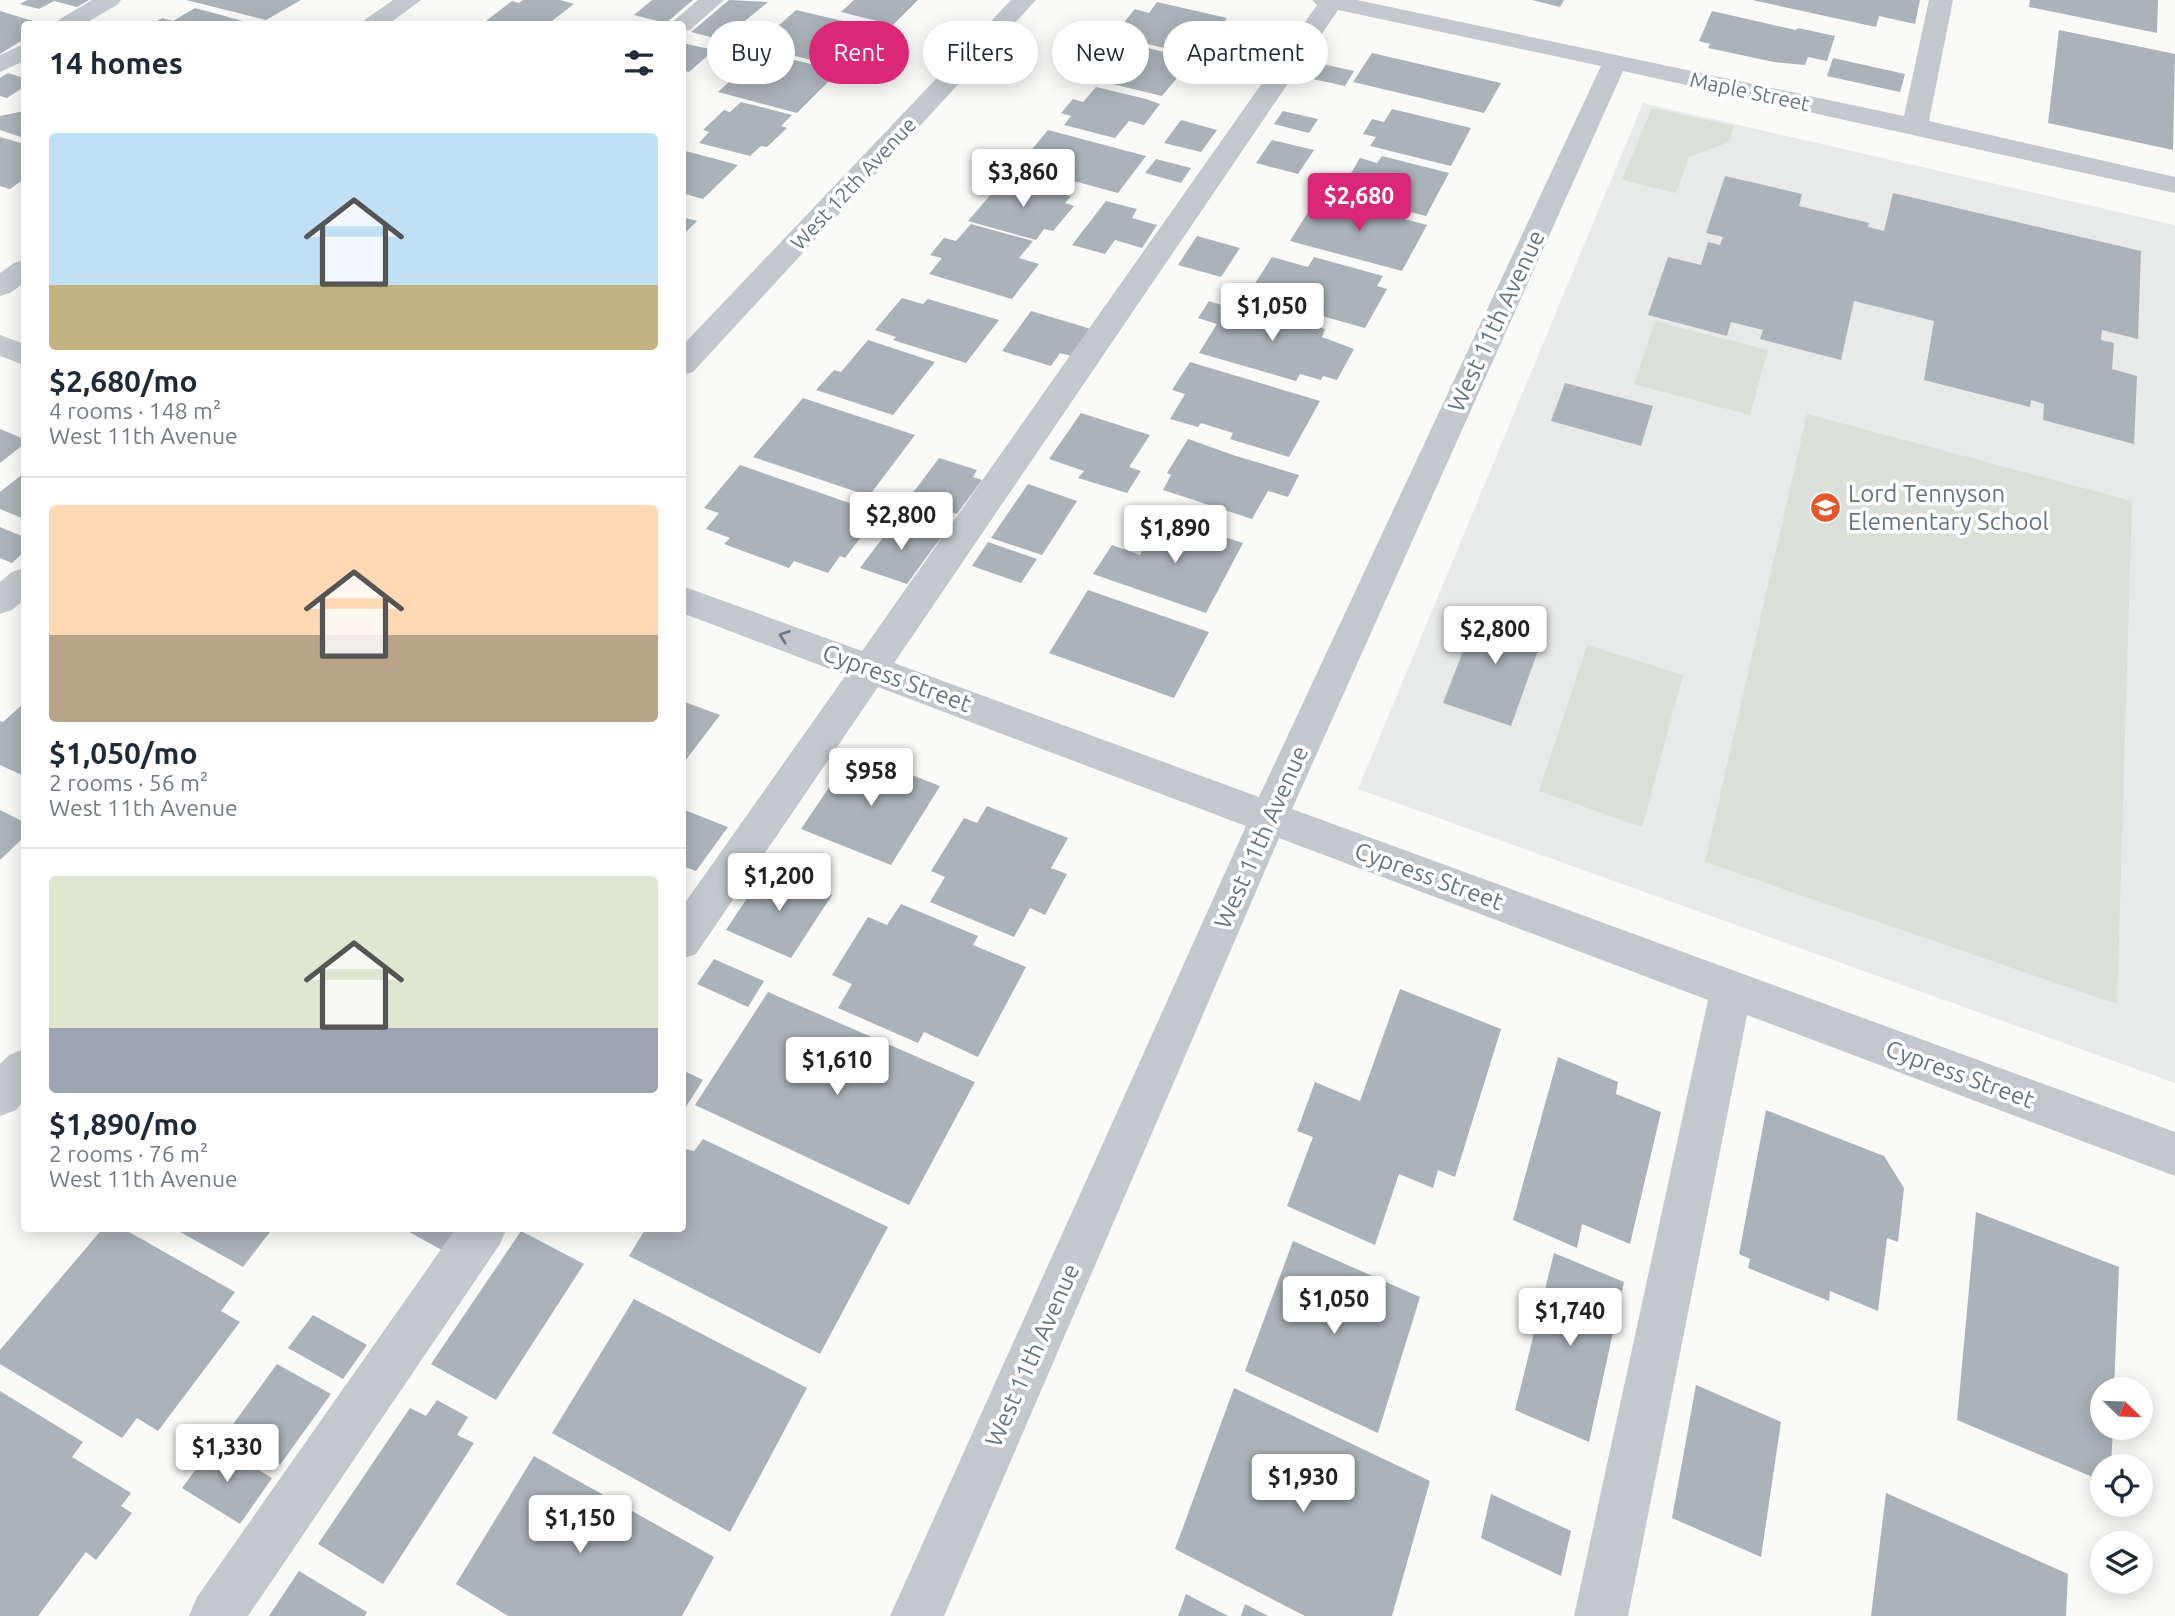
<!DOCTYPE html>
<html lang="en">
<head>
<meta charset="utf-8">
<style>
	body { margin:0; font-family:Ubuntu,sans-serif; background:#f2f2f3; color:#1f2937; height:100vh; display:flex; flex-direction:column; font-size:26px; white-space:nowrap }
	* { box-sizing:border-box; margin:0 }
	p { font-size:23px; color:#747a83 }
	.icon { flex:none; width:38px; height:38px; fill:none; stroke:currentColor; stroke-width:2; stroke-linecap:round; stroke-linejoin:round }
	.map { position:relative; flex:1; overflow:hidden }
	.drawer { position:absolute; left:21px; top:21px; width:665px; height:1211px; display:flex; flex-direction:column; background:#fff; border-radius:7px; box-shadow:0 4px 18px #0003 }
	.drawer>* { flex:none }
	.hud { position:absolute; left:707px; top:21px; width:665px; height:63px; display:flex; gap:14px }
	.needle { width:46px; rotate:113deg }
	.buttons { position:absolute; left:2090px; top:1377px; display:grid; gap:14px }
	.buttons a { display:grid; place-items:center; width:63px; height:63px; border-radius:50%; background:#fff; box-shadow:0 4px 18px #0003; font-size:35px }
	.price { position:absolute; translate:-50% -60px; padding:0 16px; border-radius:7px; background:#fff; color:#222; font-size:23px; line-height:46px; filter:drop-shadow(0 2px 4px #0008) }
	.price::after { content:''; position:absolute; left:50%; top:42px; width:21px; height:16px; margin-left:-10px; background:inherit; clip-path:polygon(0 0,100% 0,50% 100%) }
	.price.selected { background:#db2777; color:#fff }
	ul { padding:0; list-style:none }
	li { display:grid; align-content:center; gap:14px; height:371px; padding:0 28px }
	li+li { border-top:2px solid #e0e1e3 }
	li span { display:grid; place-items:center; height:217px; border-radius:7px; color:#555 }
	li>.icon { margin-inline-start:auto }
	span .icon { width:126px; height:126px; fill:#fffc; stroke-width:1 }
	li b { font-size:30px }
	h2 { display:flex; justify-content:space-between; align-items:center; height:84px; padding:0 28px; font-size:30px }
	.chip { padding:0 24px; border-radius:32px; background:#fff; box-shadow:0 4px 18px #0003; font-size:24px; line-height:63px }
	.chip.selected { background:#db2777; color:#fff }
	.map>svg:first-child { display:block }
</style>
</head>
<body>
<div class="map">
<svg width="2175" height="1616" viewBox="0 0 2175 1616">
	<rect width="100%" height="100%" fill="#fafaf8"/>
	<path fill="#e8e9e9" d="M1643,103L2175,225V1083L1358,789Z"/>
	<g fill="#dadfd7">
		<path d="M1652,108L1734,126L1729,142L1689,157L1676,193L1622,180Z"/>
		<path d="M1655,321L1768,350L1750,415L1634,384Z"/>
		<path d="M1807,414L2132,501L2117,1004L1705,862Z"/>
		<path d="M1587,645L1683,675L1642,827L1539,791Z"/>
	</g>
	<g fill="#aab3b9">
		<path d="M28,0H89L77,7L54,1L39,9L20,4Z"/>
		<path d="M186,0H301L266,20Z"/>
		<path d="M523,0H560L574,4L548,24H482L512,1L519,3Z"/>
		<path d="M652,0H693L666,23L634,15Z"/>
		<path d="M729,0L768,2L722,40L691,32Z"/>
		<path d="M854,0H918L893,25L841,12Z"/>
		<path d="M1532,0H1564L1560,7Z"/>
		<path d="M1752,0H1920L1915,24L1879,16L1876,27Z"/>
		<path d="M2030,0H2158L2157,33L2029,7Z"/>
		<path d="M1157,2L1227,18L1214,35L1228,38L1212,59L1113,36L1135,9L1149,13Z"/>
		<path d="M195,8L254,24H152L162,18L173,21Z"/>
		<path d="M796,10L881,30L868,42L878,45L864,58L855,56L843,68L756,46Z"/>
		<path d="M0,11L43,24H24V39L0,54Z"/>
		<path d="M1712,11L1796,30L1798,28L1835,36L1827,61L1808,57L1805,65L1774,62L1708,48L1710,44L1699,41Z"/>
		<path d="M2059,30L2175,54L2173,150L2048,123Z"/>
		<path d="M1124,42L1200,61L1209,63L1201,74L1192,72L1185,80L1177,78L1162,96L1100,81L1109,70L1101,68Z"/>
		<path d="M682,43L714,50L689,72L682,70Z"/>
		<path d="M762,52L839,71L797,113L718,92Z"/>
		<path d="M1372,53L1501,83L1484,113L1353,82Z"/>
		<path d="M1833,58L1905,74L1900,92L1827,76Z"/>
		<path d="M1318,63L1354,71L1345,86L1308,78Z"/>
		<path d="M8,73L24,78V87L7,98L0,96V78Z"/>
		<path d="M1096,87L1146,99L1160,104L1144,125L1129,121L1115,138L1064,125L1071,116L1061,113L1073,99L1083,102Z"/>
		<path d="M741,102L792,115L781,126L787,128L767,147L761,146L750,156L699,143L709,132L703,130L724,110L730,112Z"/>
		<path d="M1392,109L1471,128L1451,166L1370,146L1376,137L1363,134L1372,119L1384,122Z"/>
		<path d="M24,111V138L0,130V116Z"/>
		<path d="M1283,111L1318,119L1309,133L1274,124Z"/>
		<path d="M1181,120L1217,130L1201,152L1164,143Z"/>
		<path d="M1048,130L1146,156L1118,193L1018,166Z"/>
		<path d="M0,137L24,144V179L10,189L0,186Z"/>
		<path d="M1272,140L1314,150L1298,174L1256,163Z"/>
		<path d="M682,150L738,165L703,199L682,193Z"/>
		<path d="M1382,156L1449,173L1426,216L1356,198L1361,191L1343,187L1360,158L1377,163Z"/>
		<path d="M1156,159L1191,168L1181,183L1145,173Z"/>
		<path d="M1725,176L1802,194L1799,206L1869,223L1868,227L1884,231L1893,193L2141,251L2138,339L2102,330L2101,340L2114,343L2112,369L2137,376L2134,444L2043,420L2044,404L2031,400L2030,407L1924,380L1934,321L1854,301L1841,360L1760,339L1763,330L1731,322L1727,336L1648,315L1668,257L1701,265L1708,242L1720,245L1723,237L1706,233Z"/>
		<path d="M1005,178L1071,196L1065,203L1074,206L1053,231L1044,229L1036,240L968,221Z"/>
		<path d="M1318,196L1427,225L1402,271L1290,241Z"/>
		<path d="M1106,201L1137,209L1132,218L1157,225L1142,248L1115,240L1105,254L1072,245Z"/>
		<path d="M682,217L697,221L682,236Z"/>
		<path d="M971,224L1033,241L1019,258L1039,264L1012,299L929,274L942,258L930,255L944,238L956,241Z"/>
		<path d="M1197,236L1240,248L1221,277L1178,265Z"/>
		<path d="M1272,257L1308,267L1314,257L1383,276L1377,286L1387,289L1365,328L1304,311L1305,308L1285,302L1287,298L1252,288Z"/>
		<path d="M902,298L923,304L928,299L999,320L966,363L893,340L896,337L875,330Z"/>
		<path d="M1209,301L1228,307L1231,302L1325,329L1322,337L1354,349L1337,380L1323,376L1321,380L1300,374L1296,381L1199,353L1217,324L1198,318Z"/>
		<path d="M1031,311L1091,329L1071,356L1060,353L1051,366L1002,351Z"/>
		<path d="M868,340L935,362L893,415L816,390L834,370L841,372Z"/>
		<path d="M1190,362L1320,401L1289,457L1230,439L1233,433L1201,423L1198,427L1170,419L1185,394L1172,390Z"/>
		<path d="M1565,383L1653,406L1641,446L1551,421Z"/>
		<path d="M803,398L915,435L869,496L753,457Z"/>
		<path d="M1081,413L1150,435L1129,467L1141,471L1127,493L1078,478L1084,471L1049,459Z"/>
		<path d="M0,429L24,439V444L0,463Z"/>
		<path d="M1188,439L1236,456L1299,475L1288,497L1268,491L1252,519L1163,490L1171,475L1167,473Z"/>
		<path d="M939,458L977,470L973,477L982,480L957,514L909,498Z"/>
		<path d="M740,465L861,507L859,509L877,516L845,558L840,556L828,573L794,561L789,568L724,544L730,538L706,529L719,513L704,508Z"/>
		<path d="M24,473V519L0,509V492Z"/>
		<path d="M1028,484L1077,501L1042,555L991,538Z"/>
		<path d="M1162,517L1243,543L1206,613L1093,574L1112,545L1140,555Z"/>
		<path d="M896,520L942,536L907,584L860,568Z"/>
		<path d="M0,527L24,537V552L12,563L0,558Z"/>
		<path d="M988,542L1037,559L1021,583L972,566Z"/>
		<path d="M1088,590L1209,632L1174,698L1049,653Z"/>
		<path d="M1480,607L1546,628L1511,726L1443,703Z"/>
		<path d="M682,701L720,715L682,765Z"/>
		<path d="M24,703V776L0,765V721L3,722Z"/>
		<path d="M853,752L940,786L891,865L801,829Z"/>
		<path d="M987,806L1068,838L1051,868L1067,874L1045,915L1030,908L1014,937L930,902L945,877L931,871L964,818L977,823Z"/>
		<path d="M682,809L728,827L696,871L682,866Z"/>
		<path d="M0,810L24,822V837L0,860Z"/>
		<path d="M767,868L832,895L791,958L726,930Z"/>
		<path d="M901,904L978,936L973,945L1026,967L978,1057L924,1032L918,1043L838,1008L852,984L832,975L868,917L887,925Z"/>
		<path d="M714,959L764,981L748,1007L697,984Z"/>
		<path d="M1400,989L1501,1029L1455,1177L1438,1170L1433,1188L1399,1174L1375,1245L1287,1206L1313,1137L1297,1131L1315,1082L1360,1101Z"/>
		<path d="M768,992L975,1082L909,1205L695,1105Z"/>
		<path d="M1558,1057L1618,1082L1616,1094L1661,1112L1630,1244L1582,1224L1577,1248L1513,1220Z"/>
		<path d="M682,1070L703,1080L684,1110H682Z"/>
		<path d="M1766,1110L1884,1156L1904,1188L1898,1242L1887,1238L1878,1311L1830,1291L1829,1301L1748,1268L1750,1259L1739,1254Z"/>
		<path d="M703,1139L888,1227L820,1354L629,1256L646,1228H682V1148L694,1151Z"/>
		<path d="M1976,1212L2119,1267L2114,1390H2102V1428H2113L2111,1466H2102V1481L1957,1420Z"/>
		<path d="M103,1228H122L235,1292L221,1311L240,1322L158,1431L137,1418L122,1438L0,1364V1350Z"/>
		<path d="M173,1228H273L243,1267Z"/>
		<path d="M402,1228H464L447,1253Z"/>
		<path d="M521,1231L584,1264L496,1400L431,1364Z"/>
		<path d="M1293,1241L1420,1297L1378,1433L1245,1371Z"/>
		<path d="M1554,1253L1624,1282L1589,1442L1515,1410Z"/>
		<path d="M634,1299L807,1388L730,1532L552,1433Z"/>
		<path d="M313,1315L367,1345L343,1379L288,1348Z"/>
		<path d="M277,1364L331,1394L280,1465L226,1434Z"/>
		<path d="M1696,1385L1781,1422L1761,1557L1672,1518Z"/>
		<path d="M1234,1388L1430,1481L1392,1616H1305L1175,1549Z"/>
		<path d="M0,1391L83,1442L72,1457L131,1493L121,1506L132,1513L96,1560L86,1552L38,1616H0Z"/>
		<path d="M437,1400L468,1417L457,1435L474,1443L383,1584L318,1544L410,1408L426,1416Z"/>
		<path d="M215,1444L272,1478L240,1524L182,1488Z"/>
		<path d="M534,1456L714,1557L682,1616H508L456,1584Z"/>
		<path d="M1886,1493L2068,1574L2066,1616H1871Z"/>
		<path d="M1491,1494L1571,1531L1561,1576L1481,1538Z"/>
		<path d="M299,1571L367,1612L365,1616H269Z"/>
		<path d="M1186,1594L1228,1616H1178Z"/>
		<path d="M1245,1604L1268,1616H1241Z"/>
	</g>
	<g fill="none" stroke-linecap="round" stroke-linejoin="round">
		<g fill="#c3c8cc" fill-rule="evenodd">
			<path d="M92,0H121L117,5L84,24H56L60,19Z"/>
			<path d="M393,0H421L389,24H362L366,19Z"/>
			<path d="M698,0H724L690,30L682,32V24H670Z"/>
			<path d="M1011,0H1036L693,372L682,375V346Z"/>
			<path d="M1312,0H1357L1904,116L1929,0H1953L1929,121L2175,177V193L1623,71L1292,809L2175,1132V1176L1747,1015L1628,1616H1574L1708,1000L1279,838L944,1616H890L1246,826L878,687L696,954L682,959V907L846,675L682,613V586L862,651L1317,5ZM1338,10L1601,66L1259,797L894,663Z"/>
			<path d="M24,44V61L0,72V55Z"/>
			<path d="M24,260V283L10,293L0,296V273L14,263Z"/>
			<path d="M0,335L24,344V365L0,356Z"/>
			<path d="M24,568V600L12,610L0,614V582L12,572Z"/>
			<path d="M24,1049V1100L16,1110L0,1116V1064L9,1055Z"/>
			<path d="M456,1228H507L500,1244L248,1616H189L197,1597Z"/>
		</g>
	</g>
	<defs><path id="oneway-chevron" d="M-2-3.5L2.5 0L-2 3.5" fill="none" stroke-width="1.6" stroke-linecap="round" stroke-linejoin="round" transform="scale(1.75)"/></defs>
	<use stroke="#6a7a87" href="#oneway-chevron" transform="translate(784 636) rotate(-160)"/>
	<defs>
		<symbol id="school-disc" viewBox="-11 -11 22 22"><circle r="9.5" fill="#e4572e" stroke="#fff"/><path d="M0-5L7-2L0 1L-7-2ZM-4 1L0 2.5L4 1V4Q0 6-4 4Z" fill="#fff"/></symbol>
	</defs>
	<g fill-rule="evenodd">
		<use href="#school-disc" x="1808" y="490" width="35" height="35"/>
	</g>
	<g text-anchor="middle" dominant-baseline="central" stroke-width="7" stroke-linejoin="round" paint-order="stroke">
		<g font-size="21" fill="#657683" stroke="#fff">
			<text transform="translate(1750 91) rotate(12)">Maple Street</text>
			<text transform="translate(853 183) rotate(-47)">West 12th Avenue</text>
		</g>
		<g font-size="24" fill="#657683" stroke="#fff">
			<text transform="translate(1496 321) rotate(-65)">West 11th Avenue</text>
			<text transform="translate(897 678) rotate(20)">Cypress Street</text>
			<text transform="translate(1261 837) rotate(-66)">West 11th Avenue</text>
			<text transform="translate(1429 876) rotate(20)">Cypress Street</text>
			<text transform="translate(1960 1074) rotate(20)">Cypress Street</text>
			<text transform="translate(1032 1355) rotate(-66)">West 11th Avenue</text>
		</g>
		<g font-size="24" fill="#657683" stroke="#fff" text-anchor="start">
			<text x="1848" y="493">Lord Tennyson<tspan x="1848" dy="28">Elementary School</tspan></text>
		</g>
	</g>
</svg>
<div class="buttons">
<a><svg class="needle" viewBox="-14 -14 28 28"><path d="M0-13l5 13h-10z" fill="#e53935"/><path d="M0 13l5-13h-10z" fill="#747a83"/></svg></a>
<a><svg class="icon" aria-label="locate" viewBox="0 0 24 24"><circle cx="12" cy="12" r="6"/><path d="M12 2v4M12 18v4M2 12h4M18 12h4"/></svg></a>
<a><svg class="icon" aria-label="layers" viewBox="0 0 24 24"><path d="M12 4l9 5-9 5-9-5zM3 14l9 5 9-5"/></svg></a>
</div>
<b class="price" style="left:1023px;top:209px">$3,860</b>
<b class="price selected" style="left:1359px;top:233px">$2,680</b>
<b class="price" style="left:1272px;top:343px">$1,050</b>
<b class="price" style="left:901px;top:552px">$2,800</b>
<b class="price" style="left:1175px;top:565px">$1,890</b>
<b class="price" style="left:1495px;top:666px">$2,800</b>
<b class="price" style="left:871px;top:808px">$958</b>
<b class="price" style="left:779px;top:913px">$1,200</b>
<b class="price" style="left:837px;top:1097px">$1,610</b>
<b class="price" style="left:1334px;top:1336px">$1,050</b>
<b class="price" style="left:1570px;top:1348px">$1,740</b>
<b class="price" style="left:227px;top:1484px">$1,330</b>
<b class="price" style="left:1303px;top:1514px">$1,930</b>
<b class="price" style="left:580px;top:1555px">$1,150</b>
<div class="hud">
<a class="chip">Buy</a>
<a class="chip selected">Rent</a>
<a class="chip">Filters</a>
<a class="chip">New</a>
<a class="chip">Apartment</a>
</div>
<section class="drawer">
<h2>14 homes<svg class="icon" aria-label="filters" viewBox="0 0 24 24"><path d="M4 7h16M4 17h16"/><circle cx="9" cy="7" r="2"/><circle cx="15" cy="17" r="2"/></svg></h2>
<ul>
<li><span style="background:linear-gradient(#bfe0f5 70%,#c2b280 0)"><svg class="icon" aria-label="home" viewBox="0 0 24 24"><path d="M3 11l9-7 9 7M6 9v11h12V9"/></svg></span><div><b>$2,680/mo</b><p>4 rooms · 148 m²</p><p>West 11th Avenue</p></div></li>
<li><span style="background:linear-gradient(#ffd9b3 60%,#b9a48a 0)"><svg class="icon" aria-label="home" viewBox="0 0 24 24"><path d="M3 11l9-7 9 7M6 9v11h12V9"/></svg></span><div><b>$1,050/mo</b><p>2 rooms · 56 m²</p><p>West 11th Avenue</p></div></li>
<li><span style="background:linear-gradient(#dfe7d0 70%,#9aa5b1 0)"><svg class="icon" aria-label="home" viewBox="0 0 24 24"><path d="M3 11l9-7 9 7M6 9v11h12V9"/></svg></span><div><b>$1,890/mo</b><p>2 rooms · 76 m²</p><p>West 11th Avenue</p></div></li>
</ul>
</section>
</div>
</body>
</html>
